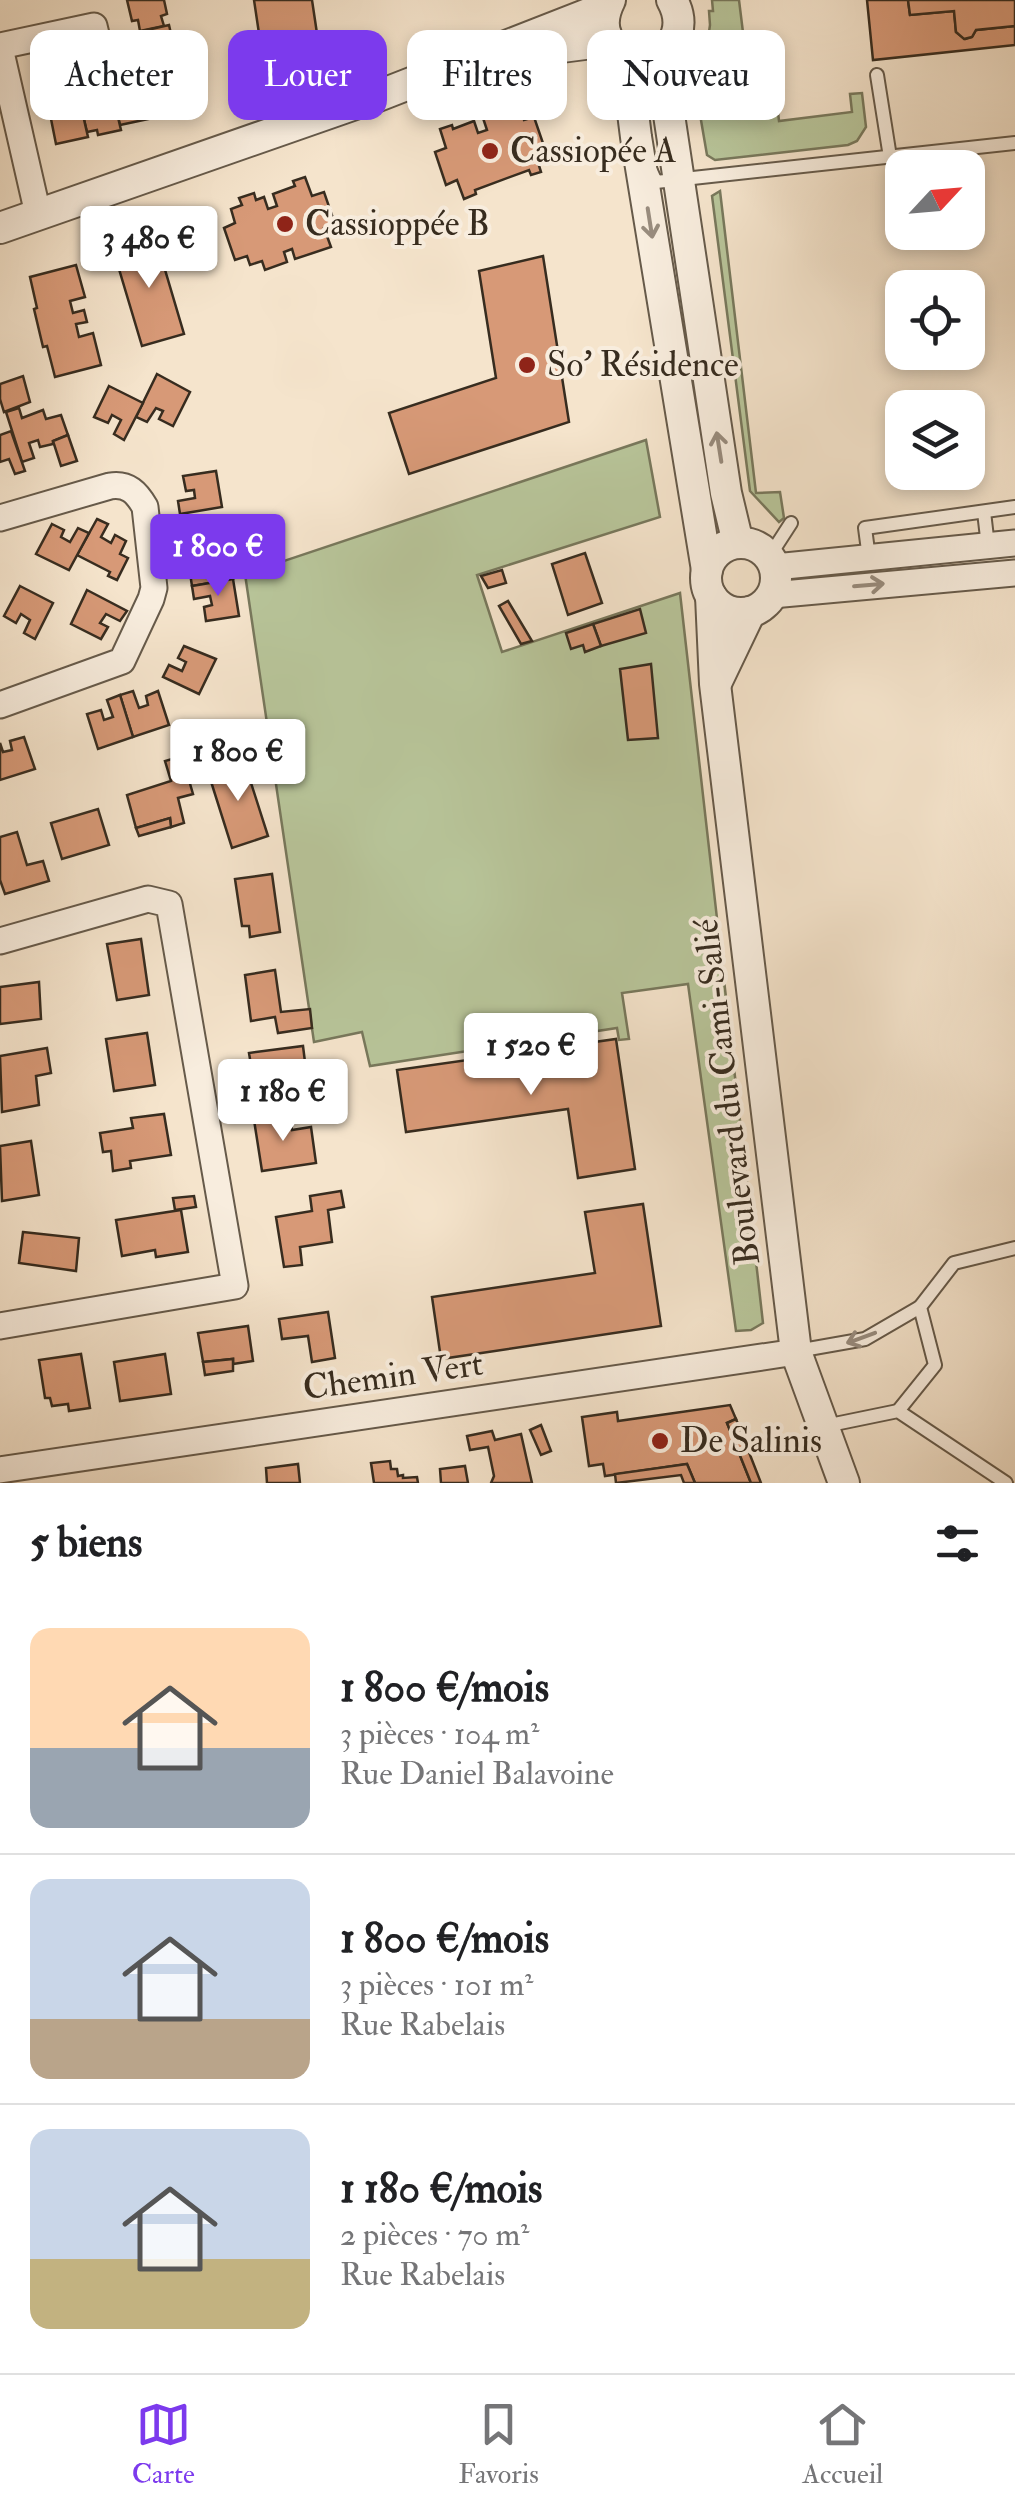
<!DOCTYPE html>
<html lang="fr">
<head>
<meta charset="utf-8">
<style>
	body { margin:0; font-family:"IM FELL Double Pica",serif; background:#f2f2f2; color:#202124; height:100vh; display:flex; flex-direction:column; font-size:38px; white-space:nowrap }
	* { box-sizing:border-box; margin:0 }
	p { font-size:32px; color:#757577 }
	.icon { flex:none; width:55px; height:55px; fill:none; stroke:currentColor; stroke-width:2; stroke-linecap:round; stroke-linejoin:round }
	.map { position:relative; height:1483px; overflow:hidden }
	.sheet { display:flex; flex-direction:column; background:#fff; flex:1 }
	.sheet>* { flex:none }
	.guide { position:absolute; left:30px; top:30px; width:955px; height:90px; display:flex; gap:20px }
	.needle { width:65px; rotate:64deg }
	.fabs { position:absolute; left:885px; top:150px; display:grid; gap:20px }
	.fabs a { display:grid; place-items:center; width:100px; height:100px; border-radius:20px; background:#fff; box-shadow:0 5px 15px #0003; font-size:50px }
	.price { position:absolute; translate:-50% -85px; padding:0 22px; border-radius:10px; background:#fff; color:#222; font-size:32px; line-height:65px; filter:drop-shadow(0 2px 5px #0008) }
	.price::after { content:''; position:absolute; left:50%; top:60px; width:30px; height:22px; margin-left:-15px; background:inherit; clip-path:polygon(0 0,100% 0,50% 100%) }
	.price.selected { background:#7c3aed; color:#fff }
	ul { padding:0; list-style:none }
	li { display:flex; align-items:center; gap:30px; height:250px; padding:0 30px }
	li+li { border-top:2px solid #e0e0e0 }
	li span { display:grid; place-items:center; flex:none; width:280px; height:200px; border-radius:20px; color:#555 }
	li>.icon { margin-inline-start:auto }
	span .icon { width:120px; height:120px; fill:#fffc; stroke-width:1 }
	li b { font-size:42px }
	h2 { display:flex; justify-content:space-between; align-items:center; height:120px; padding:0 30px; font-size:42px }
	.pill { padding:0 35px; border-radius:20px; background:#fff; box-shadow:0 5px 15px #0003; font-size:35px; line-height:90px }
	.pill.selected { background:#7c3aed; color:#fff }
	.menu { display:flex; justify-content:space-around; align-items:center; height:140px; border-top:2px solid #e0e0e0; background:#fff; font-size:28px; color:#757577 }
	.menu a { display:grid; justify-items:center; gap:5px }
	.menu .selected { color:#7c3aed }
	.map>svg:first-child { display:block }
</style>
</head>
<body>
<div class="map">
<svg width="1015" height="1483" viewBox="0 0 1015 1483">
	<rect width="100%" height="100%" fill="#f5e4cc"/>
	<filter id="stains"><feTurbulence type="fractalNoise" baseFrequency=".002" numOctaves="4"/><feColorMatrix values="0 0 0 0 .2 0 0 0 0 .09 0 0 0 0 .02 0 0 0 .5 -.17"/></filter>
	<radialGradient id="worn" r=".72"><stop offset=".6" stop-color="#630" stop-opacity="0"/><stop offset="1" stop-color="#630" stop-opacity=".3"/></radialGradient>
	<g fill="#b8c59a" stroke="#78785c" stroke-width="2.5">
		<path d="M712,0H739L751,97L776,94L779,121L852,112L850,94L862,93L866,127L857,141L848,145L715,160L707,155L692,68L708,39L710,25L709,11H713Z"/>
		<path d="M720,191L756,493L780,492L784,518L779,522L750,491L712,196Z"/>
		<path d="M646,440L660,517L477,575L502,652L680,593L763,1323L751,1330L736,1331L688,984L622,993L629,1039L619,1040L617,1028L370,1066L362,1032L314,1042L245,574Z"/>
	</g>
	<g fill="#d79977" stroke="#372c1f" stroke-width="2.5">
		<path d="M127,0H164L167,14L161,16L164,26L140,31L138,20L132,21Z"/>
		<path d="M254,0H312L322,67L267,87Z"/>
		<path d="M867,0H908L910,15L954,11L956,32L965,39L972,37L976,30L1015,26V45L873,60Z"/>
		<path d="M908,0H1015V26L976,30L972,37L964,39L956,32L954,11L910,15Z"/>
		<path d="M169,25L176,56L141,64L134,33Z"/>
		<path d="M193,72L198,93L183,96L178,75Z"/>
		<path d="M146,83L153,118L120,125L112,90Z"/>
		<path d="M113,96L121,130L98,135L97,130L87,132L81,107L92,105L90,101Z"/>
		<path d="M80,102L88,137L56,144L49,109Z"/>
		<path d="M505,103L507,110L518,106L524,120L534,117L545,149L535,153L541,172L531,175L529,170L475,190L476,194L464,199L457,180L446,185L435,152L446,148L440,129L452,125L453,129L474,121L478,133L487,130L483,118L492,115L490,108Z"/>
		<path d="M305,177L312,196L324,192L335,224L324,228L331,247L295,259L292,249L284,252L287,262L265,270L262,261L250,265L247,256L235,260L224,228L235,223L231,209L242,205L239,198L254,193L256,200L264,197L268,209L277,206L273,194L295,186L293,181Z"/>
		<path d="M155,236L184,334L142,346L113,249Z"/>
		<path d="M543,256L569,422L409,474L389,413L496,378L479,271Z"/>
		<path d="M76,265L85,297L70,301L73,313L84,310L87,322L76,324L79,337L93,333L101,365L55,377L47,346L43,347L34,309L37,308L30,277Z"/>
		<path d="M157,374L190,392L173,426L159,419L163,411L156,408L147,422L136,417Z"/>
		<path d="M23,376L30,402L4,412L0,399V384Z"/>
		<path d="M109,386L143,403L124,440L114,434L121,420L112,415L108,423L94,417Z"/>
		<path d="M19,408L22,418L43,410L46,419L61,415L68,435L53,441V444L40,447L38,440L29,443L34,458L22,462L6,412Z"/>
		<path d="M11,431L25,471L15,474L9,459L0,462V435Z"/>
		<path d="M68,435L77,461L61,466L53,441Z"/>
		<path d="M216,471L222,507L180,514L178,501L195,498L194,490L186,491L183,476Z"/>
		<path d="M97,519L108,524L101,537L111,543L115,535L126,541L120,554L128,558L117,580L108,576L110,572L77,555Z"/>
		<path d="M52,524L64,530L61,537L70,542L78,528L89,533L69,570L36,554Z"/>
		<path d="M227,544L233,579L192,586L190,573L207,570L205,561H197L194,548Z"/>
		<path d="M585,553L602,603L568,615L552,564Z"/>
		<path d="M502,570L506,583L488,588L481,576Z"/>
		<path d="M233,579L239,616L206,621L204,607L212,605L210,596L194,599L192,586Z"/>
		<path d="M20,586L53,603L35,639L24,633L30,620L21,614L16,623L4,616Z"/>
		<path d="M87,590L127,611L120,621L106,614L100,623L108,627L101,639L71,624Z"/>
		<path d="M508,601L532,641L521,644L499,606Z"/>
		<path d="M640,609L646,633L601,646L593,624Z"/>
		<path d="M593,624L601,646L585,652L583,645L571,649L566,633Z"/>
		<path d="M184,646L216,659L199,694L163,677L169,665L182,671L186,662L178,658Z"/>
		<path d="M651,664L658,738L628,740L620,669Z"/>
		<path d="M133,691L139,708L148,705L146,696L158,691L169,725L133,737L120,695Z"/>
		<path d="M120,695L133,737L98,749L87,714L101,710L104,720L113,717L107,700Z"/>
		<path d="M24,737L35,769L0,780V743L3,752L12,750L10,741Z"/>
		<path d="M182,756L193,794L178,798L184,823L171,827L170,818L136,828L127,795L171,781L165,761Z"/>
		<path d="M244,761L268,836L232,848L208,772Z"/>
		<path d="M98,809L109,845L62,859L51,823Z"/>
		<path d="M170,818L171,827L139,836L136,828Z"/>
		<path d="M17,832L27,865L43,861L49,881L5,894L0,880V837Z"/>
		<path d="M272,874L280,932L250,937L249,926H242L235,879Z"/>
		<path d="M141,939L149,995L117,1000L107,944Z"/>
		<path d="M275,970L281,1012L310,1009L312,1028L278,1033L275,1017L251,1021L245,975Z"/>
		<path d="M39,982L41,1019L0,1024V987Z"/>
		<path d="M147,1033L155,1085L114,1091L106,1039Z"/>
		<path d="M616,1039L635,1169L578,1178L568,1109L406,1132L397,1070Z"/>
		<path d="M303,1046L308,1086L261,1094L257,1070L252,1071L249,1053Z"/>
		<path d="M47,1048L51,1073L36,1076L39,1105L2,1112L0,1056Z"/>
		<path d="M164,1114L171,1155L130,1161L131,1168L113,1171L111,1151L103,1152L100,1133L133,1128L131,1118Z"/>
		<path d="M289,1115L292,1130L311,1127L316,1163L262,1171L254,1120Z"/>
		<path d="M31,1141L39,1195L2,1201L0,1146Z"/>
		<path d="M341,1191L344,1207L328,1210L332,1242L300,1247L302,1265L284,1267L276,1217L312,1211L310,1196Z"/>
		<path d="M194,1196L196,1207L175,1210L173,1198Z"/>
		<path d="M643,1204L661,1326L441,1359L432,1297L595,1273L585,1212Z"/>
		<path d="M181,1210L188,1252L156,1257L155,1250L122,1256L116,1220Z"/>
		<path d="M23,1232L79,1238L76,1271L19,1263Z"/>
		<path d="M328,1312L335,1358L312,1362L308,1336L282,1339L279,1319Z"/>
		<path d="M248,1326L253,1361L233,1364V1359L203,1362L198,1333Z"/>
		<path d="M81,1354L90,1408L69,1411L68,1404L52,1406L50,1398H45L39,1360Z"/>
		<path d="M165,1354L171,1394L120,1401L114,1362Z"/>
		<path d="M233,1359V1371L205,1375L203,1362Z"/>
		<path d="M730,1405L736,1419L727,1423L751,1483H695L687,1464L605,1476L603,1464L589,1466L582,1417L617,1412L618,1421Z"/>
		<path d="M736,1419L761,1483H751L727,1423Z"/>
		<path d="M541,1425L551,1451L541,1455L530,1430Z"/>
		<path d="M492,1431L495,1440L521,1434L532,1483H491L494,1476L488,1447L470,1450L467,1436Z"/>
		<path d="M390,1461L391,1469H397L398,1476L403,1475V1478L417,1477L418,1483H374L371,1463Z"/>
		<path d="M298,1464L300,1483H267L266,1468Z"/>
		<path d="M687,1464L695,1483H684L681,1475L616,1483L615,1474Z"/>
		<path d="M465,1466L468,1483H441L440,1469Z"/>
	</g>
	<g fill="none" stroke-linecap="round" stroke-linejoin="round">
		<defs>
			<g id="service">
				<path d="M877,75L890,157"/>
				<path d="M651,171L656,182L1015,143"/>
				<path d="M984,512L988,546"/>
				<path d="M769,557L791,523"/>
				<path d="M869,558L865,528L1015,507"/>
				<path d="M797,1351L865,1339L920,1307"/>
				<path d="M898,1411L935,1365L920,1307L954,1263L1015,1248"/>
				<path d="M825,1426L898,1411L1006,1483"/>
			</g>
			<g id="minor">
				<path d="M0,46L94,26L100,51"/>
				<path d="M0,48L38,214"/>
				<path d="M0,518L110,486C128,483 137,493 145,507L154,588L151,599L122,661L0,705"/>
				<path d="M775,567L1015,543"/>
				<path d="M772,595L1015,573"/>
				<path d="M0,941L148,899L169,904L235,1286L0,1326"/>
				<path d="M0,1470L796,1352"/>
			</g>
			<g id="tertiary">
				<path d="M610,0C604,12 601,25 607,37C629,85 700,50 672,0"/>
				<path d="M515,53L608,41"/>
				<path d="M660,55L726,493L738,543"/>
				<path d="M626,57L636,137L707,570"/>
				<path d="M0,228L378,96L606,7"/>
				<circle cx="741" cy="578" r="35"/>
				<path d="M711,596L715,684L796,1352L844,1483"/>
				<path d="M717,681L750,612"/>
			</g>
		</defs>
		<use href="#service" stroke="#665a4a" stroke-width="16"/>
		<use href="#minor" stroke="#665a4a" stroke-width="29"/>
		<use href="#tertiary" stroke="#665a4a" stroke-width="34"/>
		<use href="#service" stroke="#f8edde" stroke-width="12"/>
		<use href="#minor" stroke="#f8edde" stroke-width="25"/>
		<use href="#tertiary" stroke="#f8edde" stroke-width="30"/>
	</g>
	<defs><path id="oneway-shaft" d="M-6 0H5M1.5-3L5.5 0L1.5 3" fill="none" stroke-width="1.6" stroke-linecap="round" stroke-linejoin="round" transform="scale(2.5)"/></defs>
	<g stroke="#988c7e">
		<use href="#oneway-shaft" transform="translate(650 223) rotate(81)"/>
		<use href="#oneway-shaft" transform="translate(719 447) rotate(-99)"/>
		<use href="#oneway-shaft" transform="translate(869 585) rotate(-5)"/>
		<use href="#oneway-shaft" transform="translate(861 1338) rotate(160)"/>
	</g>
	<g fill="#8f2418" stroke="#f8edde" stroke-width="4">
		<circle cx="490" cy="151" r="10"/>
		<circle cx="285" cy="224" r="10"/>
		<circle cx="527" cy="365" r="10"/>
		<circle cx="660" cy="1441" r="10"/>
	</g>
	<g text-anchor="middle" dominant-baseline="central" stroke-width="8" stroke-linejoin="round" paint-order="stroke">
		<g font-size="35" fill="#372c1f" stroke="#f8edde" text-anchor="start">
			<text x="510" y="151">Cassiopée A</text>
			<text x="305" y="224">Cassioppée B</text>
			<text x="547" y="365">So' Résidence</text>
			<text x="680" y="1441">De Salinis</text>
		</g>
		<g font-size="35" fill="#372c1f" stroke="#f8edde">
			<text transform="translate(727 1092) rotate(-97)">Boulevard du Cami-Salié</text>
			<text transform="translate(393 1376) rotate(-8)">Chemin Vert</text>
		</g>
	</g>
	<rect width="100%" height="100%" filter="url(#stains)"/>
	<rect width="100%" height="100%" fill="url(#worn)"/>
</svg>
<div class="fabs">
<a><svg class="needle" viewBox="-14 -14 28 28"><path d="M0-13l5 13h-10z" fill="#e53935"/><path d="M0 13l5-13h-10z" fill="#757577"/></svg></a>
<a><svg class="icon" aria-label="locate" viewBox="0 0 24 24"><circle cx="12" cy="12" r="6"/><path d="M12 2v4M12 18v4M2 12h4M18 12h4"/></svg></a>
<a><svg class="icon" aria-label="layers" viewBox="0 0 24 24"><path d="M12 4l9 5-9 5-9-5zM3 14l9 5 9-5"/></svg></a>
</div>
<b class="price" style="left:149px;top:291px">3 480 €</b>
<b class="price selected" style="left:218px;top:599px">1 800 €</b>
<b class="price" style="left:238px;top:804px">1 800 €</b>
<b class="price" style="left:531px;top:1098px">1 520 €</b>
<b class="price" style="left:283px;top:1144px">1 180 €</b>
<div class="guide">
<a class="pill">Acheter</a>
<a class="pill selected">Louer</a>
<a class="pill">Filtres</a>
<a class="pill">Nouveau</a>
</div>
</div>
<section class="sheet">
<h2>5 biens<svg class="icon" aria-label="filters" viewBox="0 0 24 24"><path d="M4 7h16M4 17h16"/><circle cx="9" cy="7" r="2"/><circle cx="15" cy="17" r="2"/></svg></h2>
<ul>
<li><span style="background:linear-gradient(#ffd9b3 60%,#9aa5b1 0)"><svg class="icon" aria-label="home" viewBox="0 0 24 24"><path d="M3 11l9-7 9 7M6 9v11h12V9"/></svg></span><div><b>1 800 €/mois</b><p>3 pièces · 104 m²</p><p>Rue Daniel Balavoine</p></div></li>
<li><span style="background:linear-gradient(#c9d6e8 70%,#b9a48a 0)"><svg class="icon" aria-label="home" viewBox="0 0 24 24"><path d="M3 11l9-7 9 7M6 9v11h12V9"/></svg></span><div><b>1 800 €/mois</b><p>3 pièces · 101 m²</p><p>Rue Rabelais</p></div></li>
<li><span style="background:linear-gradient(#c9d6e8 65%,#c2b280 0)"><svg class="icon" aria-label="home" viewBox="0 0 24 24"><path d="M3 11l9-7 9 7M6 9v11h12V9"/></svg></span><div><b>1 180 €/mois</b><p>2 pièces · 70 m²</p><p>Rue Rabelais</p></div></li>
</ul>
</section>
<nav class="menu">
<a class="selected"><svg class="icon" aria-label="map" viewBox="0 0 24 24"><path d="M3 6l6-2 6 2 6-2v14l-6 2-6-2-6 2zM9 4v14M15 6v14"/></svg>Carte</a>
<a><svg class="icon" aria-label="saved" viewBox="0 0 24 24"><path d="M7 4h10v16l-5-4-5 4z"/></svg>Favoris</a>
<a><svg class="icon" aria-label="home" viewBox="0 0 24 24"><path d="M3 11l9-7 9 7M6 9v11h12V9"/></svg>Accueil</a>
</nav>
</body>
</html>
